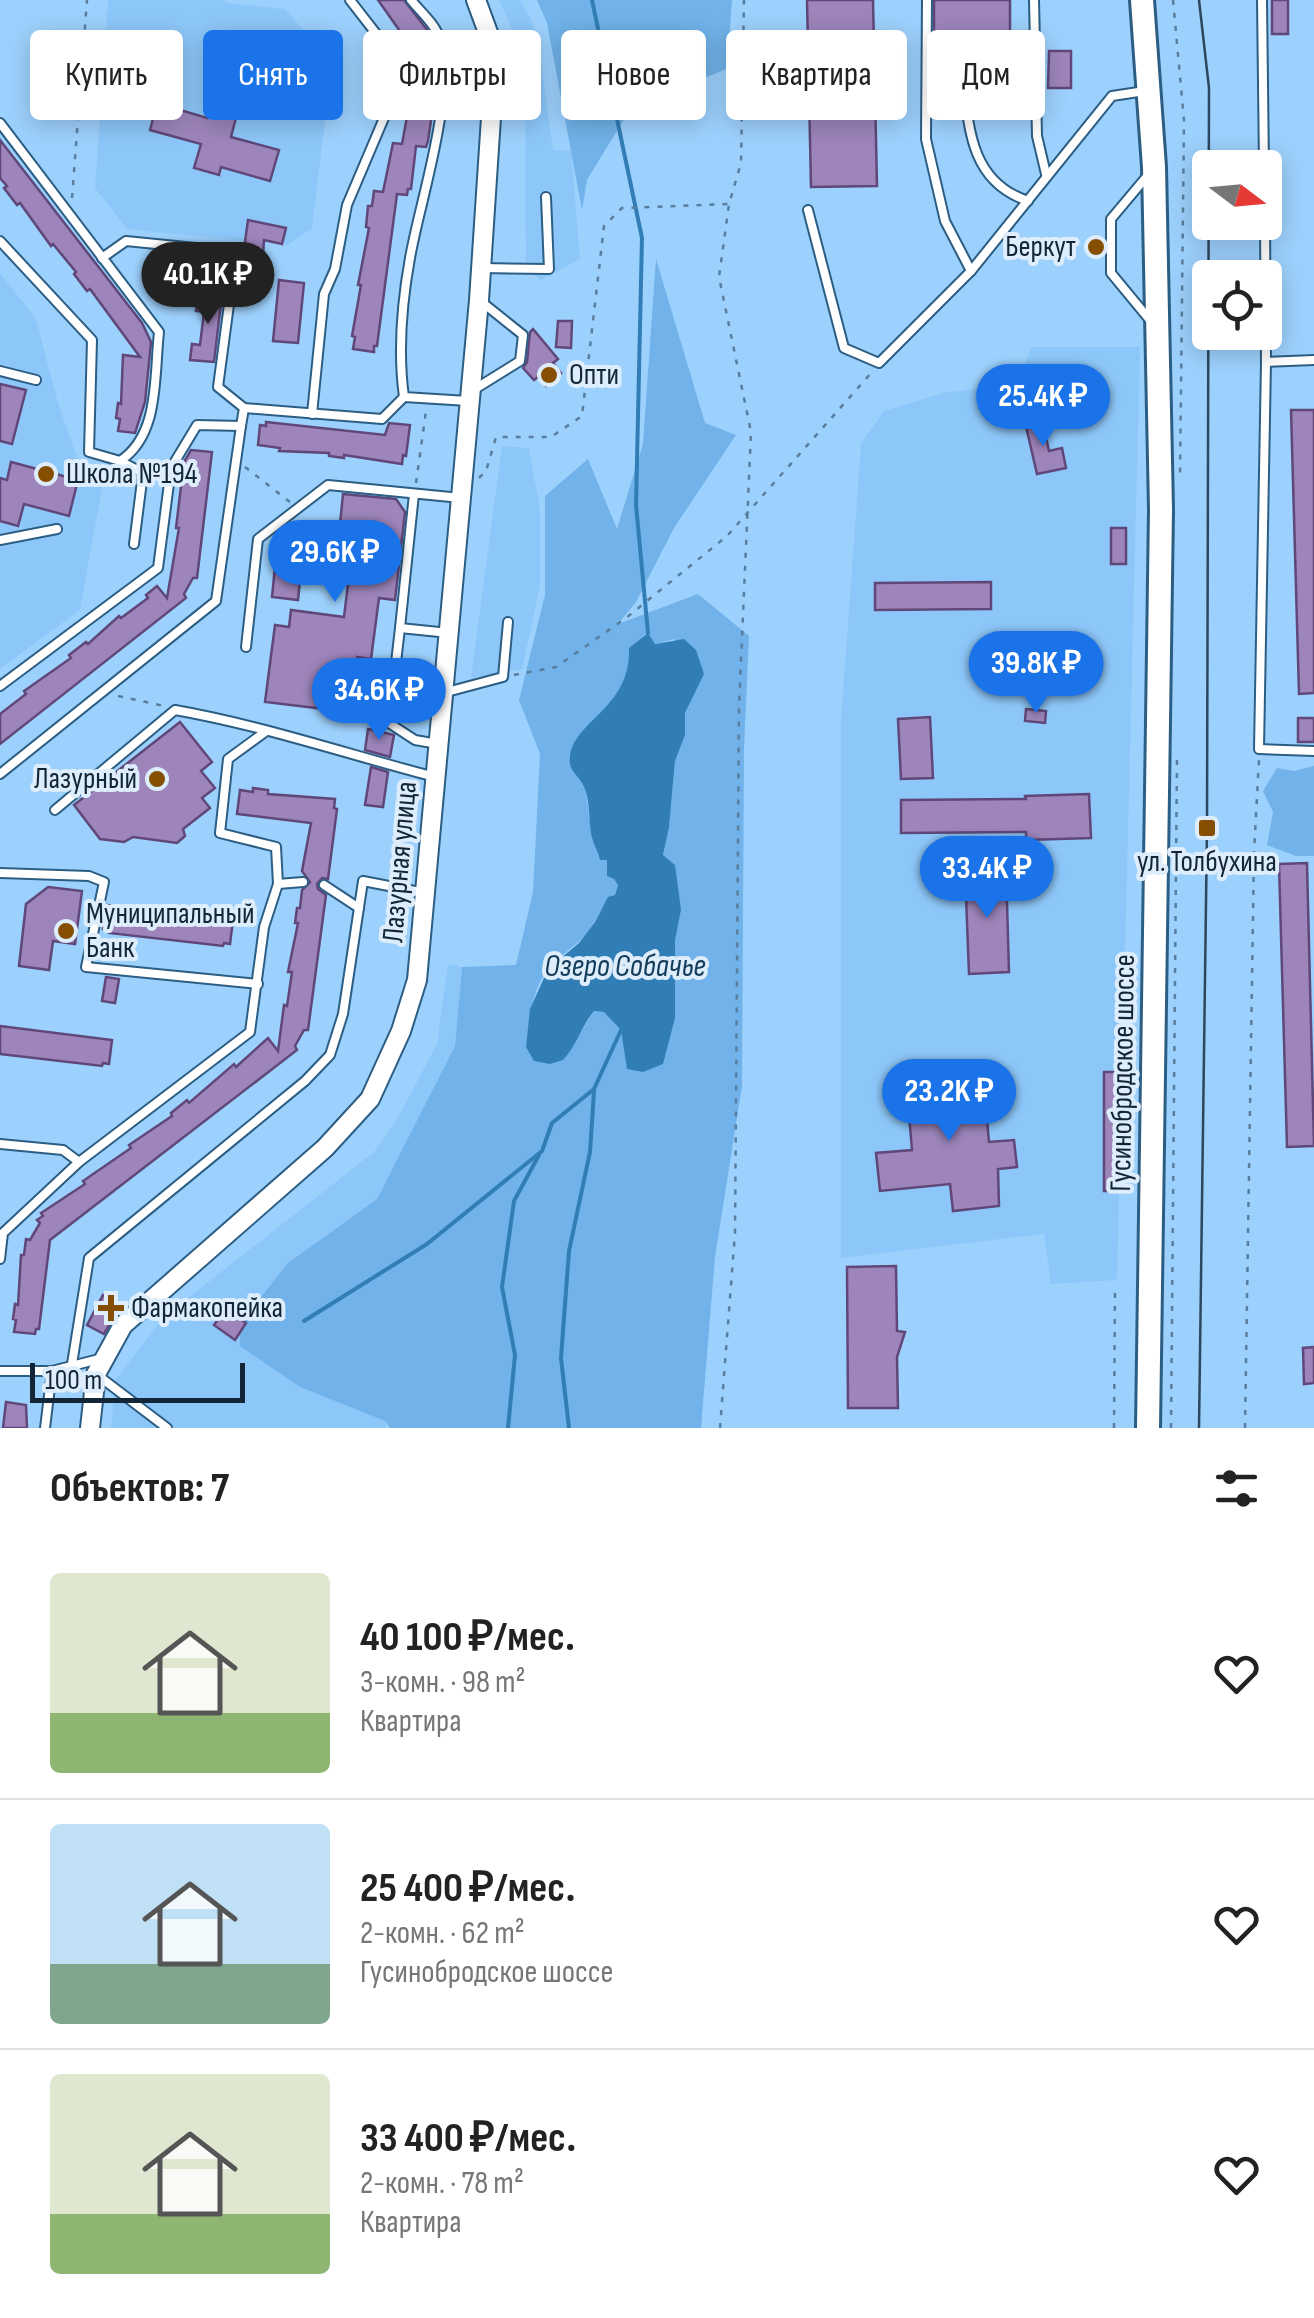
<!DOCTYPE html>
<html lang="ru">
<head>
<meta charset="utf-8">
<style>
	body { margin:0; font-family:"Sofia Sans Condensed",sans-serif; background:#f2f2f2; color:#222; height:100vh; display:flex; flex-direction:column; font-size:38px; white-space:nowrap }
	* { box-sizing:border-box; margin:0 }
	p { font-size:32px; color:#767676 }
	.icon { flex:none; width:55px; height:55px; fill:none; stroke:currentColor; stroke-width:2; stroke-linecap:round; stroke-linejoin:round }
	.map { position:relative; height:1428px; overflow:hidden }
	.sheet { display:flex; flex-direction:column; background:#fff; flex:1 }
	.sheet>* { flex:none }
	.hud { position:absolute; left:30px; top:30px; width:1255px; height:90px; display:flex; gap:20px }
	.needle { width:65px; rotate:106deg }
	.controls { position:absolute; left:1192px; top:150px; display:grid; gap:20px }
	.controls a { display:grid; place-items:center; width:90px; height:90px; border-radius:10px; background:#fff; box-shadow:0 5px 25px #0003; font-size:50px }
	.scale { position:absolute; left:30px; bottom:25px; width:215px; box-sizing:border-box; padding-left:10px; border:5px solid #122637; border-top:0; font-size:28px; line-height:35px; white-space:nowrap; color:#122637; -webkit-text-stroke:8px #deedfb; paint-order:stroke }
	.price { position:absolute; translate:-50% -85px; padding:0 22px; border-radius:35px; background:#1a73e8; color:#fff; font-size:32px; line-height:65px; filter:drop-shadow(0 2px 5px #0008) }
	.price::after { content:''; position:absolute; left:50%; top:60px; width:30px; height:22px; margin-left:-15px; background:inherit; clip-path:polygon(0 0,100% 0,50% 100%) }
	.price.current { background:#222; color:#fff }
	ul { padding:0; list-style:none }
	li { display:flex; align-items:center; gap:30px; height:250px; padding:0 50px }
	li+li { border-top:2px solid #e0e0e0 }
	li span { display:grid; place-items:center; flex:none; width:280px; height:200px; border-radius:10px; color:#555 }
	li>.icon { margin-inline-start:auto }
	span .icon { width:120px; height:120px; fill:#fffc; stroke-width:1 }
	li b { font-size:42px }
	h2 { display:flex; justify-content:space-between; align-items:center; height:120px; padding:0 50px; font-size:42px }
	.pill { padding:0 35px; border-radius:10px; background:#fff; box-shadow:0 5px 25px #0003; font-size:35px; line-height:90px }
	.pill.current { background:#1a73e8; color:#fff }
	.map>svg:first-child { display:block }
</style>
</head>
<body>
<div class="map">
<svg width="1314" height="1428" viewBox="0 0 1314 1428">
	<rect width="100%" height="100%" fill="#9dd1fd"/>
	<g fill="#8dc7f9">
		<path d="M108,0H224L226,3L285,9L332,63L312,228L288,245L127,229L95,188Z"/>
		<path d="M499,0H520L532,21L539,46L553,150L571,151L580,259L541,280L526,269L525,57Z"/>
		<path d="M0,273L36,319L58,403L80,466L103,482L80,610L0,669Z"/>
		<path d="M1031,347H1140L1117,1280L1051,1284L1044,1234L841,1258V720L861,444L884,411L943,393L1018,383Z"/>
		<path d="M502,446L529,448L540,510V586L522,669L471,678Z"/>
		<path d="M448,964L462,967L455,1046L377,1199L288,1263L300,1387L385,1421L386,1428H111L115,1380L165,1316L374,1152L396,1121L437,1044Z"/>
	</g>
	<g fill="#70b2e9" fill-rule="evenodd">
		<path d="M537,0H732L727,69L632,106L587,180L582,210L547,23Z"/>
		<path d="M656,259L705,423L736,435L674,528L636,602L618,624L698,594L749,636L744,748L742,1086L715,1257L701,1428H390L385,1421L300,1387L240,1346L239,1325L288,1263L377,1199L455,1046L462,967L516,965L533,892L540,754L519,700L545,595V496L588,459L617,529L643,444ZM647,633L655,644L674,639L704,673L685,713V735L675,761L669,828L663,856L681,910L675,941V1018H613L604,1012L594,1011L578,1037L526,1048C531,1020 530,987 552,965C563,953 577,945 587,933C597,920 602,904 615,895L618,885L607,859L600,860L592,838L579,737C605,711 630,687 630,648Z"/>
		<path d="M1314,766V856H1296L1267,845L1273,812L1263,791L1277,768L1294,771Z"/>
	</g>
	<path fill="#317eb7" d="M648,633L655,644L684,639L696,650L704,674L685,713V735L675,761L669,828L663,855L675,865L681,910L675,941V1018L663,1064L643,1072L627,1069L621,1030L604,1012L594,1011C581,1027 577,1045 563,1060L550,1064L534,1061L526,1047L530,1009L548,969L579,943L595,922L608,897L615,895L618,885L614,879L607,876V860H600C598,852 594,845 592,838C588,821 591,797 582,783C576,773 568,770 570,756C575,720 631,708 629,648Z"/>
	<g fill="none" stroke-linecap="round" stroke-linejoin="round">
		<g stroke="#317eb7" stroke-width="4">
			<path d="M592,0L642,238L636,505L648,633"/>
			<path d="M304,1321L427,1244L542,1151L552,1123L594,1089L621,1030"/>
			<path d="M508,1428L515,1355L502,1287L514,1201L539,1155"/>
			<path d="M569,1428L561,1358L569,1251L590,1152L594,1091"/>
		</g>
	</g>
	<g fill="#9d85bb" stroke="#5f4879" stroke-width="2.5">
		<path d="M378,0H404L428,31L436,61V87L428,141L426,147L416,146L411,189H408L407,195L397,194L377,346H374V352L353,349L355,337L352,336L361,285H358L369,228L366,227L368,206H372L374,191L383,192L393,143L402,144L413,84L410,83L412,69L428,71Z"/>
		<path d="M807,0H873L877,186L811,187Z"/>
		<path d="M934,0H1010V40L934,36Z"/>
		<rect x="1272" y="0" width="16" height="34"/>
		<path d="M228,43L253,50L246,74L296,88L289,112L241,98L231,137L279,150L270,181L221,167L219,175L194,168L201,144L150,130L157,103L207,118Z"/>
		<path d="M1049,51H1071V88H1048Z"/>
		<path d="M0,140L142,323L151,342L145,402L135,433L118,431L120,419L116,418L118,403L121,404L123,355L140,357L90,289L87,291L74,274L76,272L53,244L51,246L20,203L17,205L4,188L7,186L0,178Z"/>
		<path d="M248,220L286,228L282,244L264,240L261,286L239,285Z"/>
		<path d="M189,255L213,257L208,291L184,287Z"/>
		<path d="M279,280L304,283L298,343L273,341Z"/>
		<path d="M198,292L222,295L214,362L190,360L192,344L200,345L204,312L196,311Z"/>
		<path d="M558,321H572L571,348L556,347Z"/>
		<path d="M533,329L558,359L553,363L561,373L546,386L538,377L534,380L523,368L527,362L530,332Z"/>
		<path d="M0,384L26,390L12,444L0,441Z"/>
		<path d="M1291,410H1314V693L1299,694Z"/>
		<path d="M1042,418L1049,451L1062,448L1066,468L1037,474L1025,422Z"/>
		<path d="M266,422L385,435L389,423L410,425L406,456L403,455L402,464L344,455V458L329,456V453L279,451L280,448L258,445L260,425L266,426Z"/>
		<path d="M191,450L212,452L197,578H193L184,594L186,598L0,744V714L26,694L24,691L71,658L69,655L86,642L88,644L119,616L121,618L148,598L146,595L157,586L167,598L179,528H176L184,462Z"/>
		<path d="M11,462L78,480L69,516L24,504L18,526L0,521V478L7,480Z"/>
		<path d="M343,494L396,499L405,512L395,600L379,598L371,659L357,657L350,712L265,702L275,625L289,627L291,610L344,617L348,584L333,582L335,565L302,561L298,600L272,597L278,537L338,544Z"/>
		<rect x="1111" y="528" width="15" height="36"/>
		<path d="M991,582V609L875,610V583Z"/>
		<path d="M1026,709L1046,711L1045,723L1025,721Z"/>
		<path d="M930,717L933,778L901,779L898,719Z"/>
		<rect x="1298" y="718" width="16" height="24"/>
		<path d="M180,722L212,762L201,771L215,788L202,798L210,808L183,829L185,836L177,843L133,837L124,842L100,839L74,805Z"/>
		<path d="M368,729L394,735L390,757L365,750Z"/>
		<path d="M371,767L388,772L383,807L365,805Z"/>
		<path d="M253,788L268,790V794L335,799L334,808L337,809L328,879L322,878L317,884L318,889L326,895L308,1030H304L295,1046L297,1050L50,1240L39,1329H36L35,1334L14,1332L16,1320L13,1319L15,1304L18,1305L21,1255H24L26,1239L30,1240L40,1223L37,1220L43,1216L41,1213L85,1184L83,1181L131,1148L129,1145L172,1116L171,1113L187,1100L189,1103L234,1064L236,1067L268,1038L278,1051L284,1005L287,1006L292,972H288L298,923H295L297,908H300L302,890L310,882L302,871L311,823L237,814L240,790L253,792Z"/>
		<path d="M1089,794L1091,838L1026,840V832L901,833V800L1026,799L1025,796Z"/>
		<path d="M1307,863L1314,1146L1287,1147L1279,864Z"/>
		<path d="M1006,868L1009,972L969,974L965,870Z"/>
		<path d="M48,887L82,891L75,944L53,941L49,970L19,966L26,904Z"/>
		<path d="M107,905L233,920L230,944L224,943L223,946L109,933V930L103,929Z"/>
		<path d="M106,977L119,979L115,1003L102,1001Z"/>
		<path d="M0,1026L112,1040L109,1064L103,1063L102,1066L0,1054Z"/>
		<path d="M1104,1072H1118L1117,1191H1104Z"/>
		<path d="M983,1074L989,1142L1014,1140L1017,1167L998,1169L999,1206L953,1211L950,1184L880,1191L876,1153L912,1150L906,1080Z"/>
		<path d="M896,1266L897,1331L905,1332L897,1357L898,1408H848L847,1267Z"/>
		<path d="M103,1295L121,1305L104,1334L87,1325Z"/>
		<path d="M226,1309L246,1323L235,1340L214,1325Z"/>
		<path d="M1314,1347V1383L1304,1384L1303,1348Z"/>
		<path d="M6,1402L26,1405L27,1428H3Z"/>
	</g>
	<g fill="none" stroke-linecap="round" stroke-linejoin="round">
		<defs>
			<g id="service">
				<path d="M411,0C420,11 435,24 439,37C457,93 420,200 410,258C402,302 398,353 404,397L468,401"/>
				<path d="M927,0L926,139L945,221L971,271"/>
				<path d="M1034,0L1037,136L1046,174"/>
				<path d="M1262,0L1264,168"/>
				<path d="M964,85C969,135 974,183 1028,201"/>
				<path d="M0,123L159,332C154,376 160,435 120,461L89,452L92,340L0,241"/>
				<path d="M1148,175L1111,219V273L1149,319"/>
				<path d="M808,210L844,348L879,363L971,271L1112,96L1145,91"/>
				<path d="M1265,222L1266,362L1314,360"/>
				<path d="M102,258L126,241L236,252L218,387L244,408L382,419L404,397"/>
				<path d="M481,268L549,269L546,197"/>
				<path d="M1266,362L1259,749L1314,751"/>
				<path d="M0,371L36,380"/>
				<path d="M475,389L520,361L523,335L483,303"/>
				<path d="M312,414L324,294L335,269L347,205L384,118L392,54L350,0"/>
				<path d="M120,461L143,473L171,468"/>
				<path d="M414,494L400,628L449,633"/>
				<path d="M0,540L57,529"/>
				<path d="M134,544L143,473"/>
				<path d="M400,628L389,723L415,740L438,744"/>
				<path d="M246,647L258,539L328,485L461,498"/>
				<path d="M0,686L158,568L171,468L197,425L241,426L244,408"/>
				<path d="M443,693L503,677L508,622"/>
				<path d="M0,774L216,601L241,426"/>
				<path d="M55,810L175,710C261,725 350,755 435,777"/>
				<path d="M0,873L89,876L104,882L86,967L258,984"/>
				<path d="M278,884L303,882"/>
				<path d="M324,885L359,908"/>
				<path d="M0,1144L63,1150L79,1162"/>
				<path d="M0,1259L3,1233L79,1162L250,1032L264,927L278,884L276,847L220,833L228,759L265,732"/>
				<path d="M72,1364L89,1258L305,1081L330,1055L343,1014L363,881L425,893"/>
				<path d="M0,1371H52L103,1358"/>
				<path d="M96,1374L167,1428"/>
				<path d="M45,1428L52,1371"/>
			</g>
			<path id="tertiary" d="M90,1428L96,1374L123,1325L325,1148L370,1099L401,1031L417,980L479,300L494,72L490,38L476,0"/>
			<path id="primary" d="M1142,0L1154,167L1161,509L1148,1428"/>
		</defs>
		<use href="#service" stroke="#2c5d83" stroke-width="12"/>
		<use href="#tertiary" stroke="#2c5d83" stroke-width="22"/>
		<use href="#primary" stroke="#2c5d83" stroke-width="28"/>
		<g stroke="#597d9c" stroke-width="2.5" stroke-dasharray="5 8" stroke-linecap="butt">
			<path d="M1173,0L1184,120L1180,478"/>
			<path d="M72,198L87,0"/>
			<path d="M245,467L290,502"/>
			<path d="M479,478L486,471L496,437H551L582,416L604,226L622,208L729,204"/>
			<path d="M416,483L426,411"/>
			<path d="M514,675L556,667L626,618L727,536L872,372"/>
			<path d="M118,696L164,706"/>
			<path d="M720,1428L735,1233L739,706L751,432L719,277L729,204L741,163L744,0"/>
			<path d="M1114,1428L1115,1290"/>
			<path d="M1171,1428L1177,756"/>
			<path d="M1245,1428L1254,852L1259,760"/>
		</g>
		<use href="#service" stroke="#fff" stroke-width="8"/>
		<use href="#tertiary" stroke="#fff" stroke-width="18"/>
		<use href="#primary" stroke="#fff" stroke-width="22"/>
		<path stroke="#2d475e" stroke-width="2.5" d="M1199,0L1209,88L1207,828L1199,1428"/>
	</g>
	<g fill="#864e00" stroke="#deedfb" stroke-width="4">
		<circle cx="1096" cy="247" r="10"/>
		<circle cx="549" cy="375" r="10"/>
		<circle cx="46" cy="474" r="10"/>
		<circle cx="157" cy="779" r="10"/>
		<rect x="1197" y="818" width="20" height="20" rx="5"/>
		<circle cx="66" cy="931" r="10"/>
		<path d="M106 1293h10v10h10v10h-10v10h-10v-10h-10v-10h10z"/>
	</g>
	<g text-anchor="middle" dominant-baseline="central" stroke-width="8" stroke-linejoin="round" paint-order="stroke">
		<g font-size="30" fill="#122637" stroke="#deedfb" text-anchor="start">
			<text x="1076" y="247" text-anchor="end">Беркут</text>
			<text x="569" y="375">Опти</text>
			<text x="66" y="474">Школа №194</text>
			<text x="137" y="779" text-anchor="end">Лазурный</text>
			<text x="1207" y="862" text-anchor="middle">ул. Толбухина</text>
			<text x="86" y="914">Муниципальный<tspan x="86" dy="34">Банк</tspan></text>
			<text x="131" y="1308">Фармакопейка</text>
		</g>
		<g font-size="30" fill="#122637" stroke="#deedfb">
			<text transform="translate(400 862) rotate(-85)">Лазурная улица</text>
			<text transform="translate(1123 1073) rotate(-89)">Гусинобродское шоссе</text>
		</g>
		<g font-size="32" font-style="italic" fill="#133c5a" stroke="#deedfb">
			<text x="625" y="966">Озеро Собачье</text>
		</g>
	</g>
</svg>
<div class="controls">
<a><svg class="needle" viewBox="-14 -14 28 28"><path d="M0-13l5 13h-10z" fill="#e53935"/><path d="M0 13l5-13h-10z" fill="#767676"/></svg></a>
<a><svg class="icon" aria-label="locate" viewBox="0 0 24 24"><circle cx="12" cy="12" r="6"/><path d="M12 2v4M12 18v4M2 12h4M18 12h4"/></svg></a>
</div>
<div class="scale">100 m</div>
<b class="price current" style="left:208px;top:327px">40.1K ₽</b>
<b class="price" style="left:1043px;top:449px">25.4K ₽</b>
<b class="price" style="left:335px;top:605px">29.6K ₽</b>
<b class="price" style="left:1036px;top:716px">39.8K ₽</b>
<b class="price" style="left:379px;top:743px">34.6K ₽</b>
<b class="price" style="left:987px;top:921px">33.4K ₽</b>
<b class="price" style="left:949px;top:1144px">23.2K ₽</b>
<div class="hud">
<a class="pill">Купить</a>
<a class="pill current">Снять</a>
<a class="pill">Фильтры</a>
<a class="pill">Новое</a>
<a class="pill">Квартира</a>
<a class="pill">Дом</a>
</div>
</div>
<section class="sheet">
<h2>Объектов: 7<svg class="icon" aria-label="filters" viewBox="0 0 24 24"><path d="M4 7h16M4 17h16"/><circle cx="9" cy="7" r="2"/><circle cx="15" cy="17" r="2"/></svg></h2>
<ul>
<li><span style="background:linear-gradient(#dfe7d0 70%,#8fb573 0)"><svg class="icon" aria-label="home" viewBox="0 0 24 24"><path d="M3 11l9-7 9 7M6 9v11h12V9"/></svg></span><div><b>40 100 ₽/мес.</b><p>3-комн. · 98 m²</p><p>Квартира</p></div><svg class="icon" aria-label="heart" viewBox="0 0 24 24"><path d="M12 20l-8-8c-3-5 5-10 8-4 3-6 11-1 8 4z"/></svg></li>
<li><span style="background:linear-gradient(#bfe0f5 70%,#7fa58c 0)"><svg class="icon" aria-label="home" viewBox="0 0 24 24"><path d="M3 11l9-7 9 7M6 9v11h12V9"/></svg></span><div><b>25 400 ₽/мес.</b><p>2-комн. · 62 m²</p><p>Гусинобродское шоссе</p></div><svg class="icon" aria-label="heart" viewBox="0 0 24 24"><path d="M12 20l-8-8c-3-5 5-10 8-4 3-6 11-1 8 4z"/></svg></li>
<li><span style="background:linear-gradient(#dfe7d0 70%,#8fb573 0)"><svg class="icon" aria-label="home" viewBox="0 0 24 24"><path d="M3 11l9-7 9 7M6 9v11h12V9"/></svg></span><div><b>33 400 ₽/мес.</b><p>2-комн. · 78 m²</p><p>Квартира</p></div><svg class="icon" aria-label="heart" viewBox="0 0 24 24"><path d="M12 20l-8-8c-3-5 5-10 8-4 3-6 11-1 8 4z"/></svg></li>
</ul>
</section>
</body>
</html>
